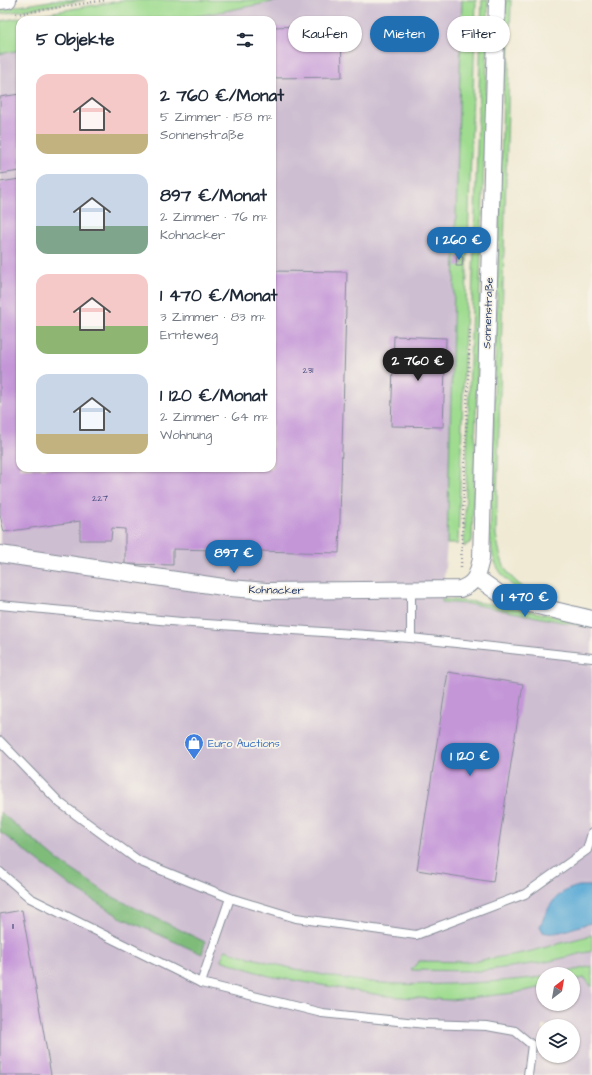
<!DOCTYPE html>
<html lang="de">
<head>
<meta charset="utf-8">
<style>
	body { margin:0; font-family:"Architects Daughter",sans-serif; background:#f2f2f3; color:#1f2937; height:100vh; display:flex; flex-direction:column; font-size:15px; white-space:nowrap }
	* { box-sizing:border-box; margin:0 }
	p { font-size:13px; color:#747a83 }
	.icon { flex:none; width:22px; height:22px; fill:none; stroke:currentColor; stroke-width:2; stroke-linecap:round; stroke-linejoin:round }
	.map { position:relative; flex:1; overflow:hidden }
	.sheet { position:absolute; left:16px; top:16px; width:260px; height:456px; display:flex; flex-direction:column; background:#fff; border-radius:12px; box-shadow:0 1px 3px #0004 }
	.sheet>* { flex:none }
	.top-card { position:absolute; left:288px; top:16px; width:244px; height:36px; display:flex; gap:8px }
	.needle { width:26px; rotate:31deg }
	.buttons { position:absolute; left:536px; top:967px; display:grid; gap:8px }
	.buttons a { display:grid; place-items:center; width:44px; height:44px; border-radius:50%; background:#fff; box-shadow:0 1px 3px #0004; font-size:20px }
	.price { position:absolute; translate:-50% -34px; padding:0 9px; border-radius:14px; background:#1f6fb2; color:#fff; font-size:13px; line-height:26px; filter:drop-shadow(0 1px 2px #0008) }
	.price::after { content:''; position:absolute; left:50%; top:24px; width:12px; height:9px; margin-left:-6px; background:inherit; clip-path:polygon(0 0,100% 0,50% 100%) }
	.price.current { background:#222; color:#fff }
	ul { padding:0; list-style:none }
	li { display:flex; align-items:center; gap:12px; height:100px; padding:0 20px }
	li span { display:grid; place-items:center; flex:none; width:112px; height:80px; border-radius:12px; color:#555 }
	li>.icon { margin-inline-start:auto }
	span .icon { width:48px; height:48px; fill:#fffc; stroke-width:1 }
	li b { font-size:17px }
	h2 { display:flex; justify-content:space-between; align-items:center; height:48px; padding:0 20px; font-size:17px }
	.chip { padding:0 14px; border-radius:18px; background:#fff; box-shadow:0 1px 3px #0004; font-size:14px; line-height:36px }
	.chip.current { background:#1f6fb2; color:#fff }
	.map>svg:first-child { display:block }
</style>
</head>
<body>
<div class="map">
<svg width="592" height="1075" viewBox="0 0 592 1075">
	<rect width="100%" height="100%" fill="#f7f3e8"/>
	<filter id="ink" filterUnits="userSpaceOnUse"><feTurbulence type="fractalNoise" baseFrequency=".025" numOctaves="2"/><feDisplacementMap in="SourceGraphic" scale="8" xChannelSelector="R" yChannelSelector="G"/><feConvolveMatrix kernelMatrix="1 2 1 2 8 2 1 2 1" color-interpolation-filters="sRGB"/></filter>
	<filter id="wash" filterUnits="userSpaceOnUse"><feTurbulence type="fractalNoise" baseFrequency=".012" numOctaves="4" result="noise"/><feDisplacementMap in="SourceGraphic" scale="16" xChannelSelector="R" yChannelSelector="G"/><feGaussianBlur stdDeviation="0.9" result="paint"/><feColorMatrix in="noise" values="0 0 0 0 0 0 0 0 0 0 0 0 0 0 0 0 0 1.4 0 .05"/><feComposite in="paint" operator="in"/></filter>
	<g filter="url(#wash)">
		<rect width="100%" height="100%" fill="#f0ead4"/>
		<path fill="#cebed1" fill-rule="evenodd" d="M282,0H462L447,544L442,602L477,605L592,628V1075H0V54L20,50V468H272V20H177ZM543,974H573V1004H543ZM543,1026H573V1056H543Z"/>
		<g fill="#9fdc90" stroke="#5d8677">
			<path d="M57,0H85L0,14V9Z"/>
			<path d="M125,0H282L177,20H20V50L0,54V21Z"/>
			<path d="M462,0H476L458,544H447Z"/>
			<path d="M482,0H488V32L472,541L464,547Z"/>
			<path d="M506,0H511L496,535C499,547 500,560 507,571C523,597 565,604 592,611V614C555,606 507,599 493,557C491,550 491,540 490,533Z"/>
			<path d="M442,599C493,602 542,613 592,625V628L477,605L442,602Z"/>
			<path d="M592,935V951L546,962L481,971L411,970L419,961L472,962L528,952Z"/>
			<path d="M225,950C281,967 338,981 397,984C446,986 495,982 543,977V987L514,993L450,1000L386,996L269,976L221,960Z"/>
			<path d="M592,966V987L585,978L573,980V974H559Z"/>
		</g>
		<path fill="#7fbc7a" stroke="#4d766c" d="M0,812L59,861L111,896L205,942L202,954L120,917L71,886L0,832Z"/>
		<path fill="#5baad5" stroke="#3b6c9a" d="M579,886H592V923C577,925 557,937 543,932L540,926C550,904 555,892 579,886Z"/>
		<g id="blocks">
			<g fill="#c496d8">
				<path d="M341,25L342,77L272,78V27Z"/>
				<path d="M20,94V171L0,174V97Z"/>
				<path d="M20,179V468H272V271L347,272L339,553L173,549V565L125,564V529L112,528L111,540H80V521L4,532L0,515V182Z"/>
				<path d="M457,256L463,257L462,266H456Z"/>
				<path d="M394,336L446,338L443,427L391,426Z"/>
				<path d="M448,672L523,684L493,882L417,870Z"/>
				<path d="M22,910L42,1023L51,1075H0V914Z"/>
			</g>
		</g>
	</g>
	<g filter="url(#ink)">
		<use href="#blocks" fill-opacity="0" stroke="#868c99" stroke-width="1"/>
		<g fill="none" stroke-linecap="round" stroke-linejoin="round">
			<defs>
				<g id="lane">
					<path d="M0,605L192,623L411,638L592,658"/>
					<path d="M411,638V590"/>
					<path d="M0,741L60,803L139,861L230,898L296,918L416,935L525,894L587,850L592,833"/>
					<path d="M0,872L30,898L201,983L322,1013L426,1024L487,1026L515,1031L532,1045L528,1075"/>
					<path d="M201,983L230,898"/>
				</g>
				<g id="street">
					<path d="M0,1L8,0"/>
					<path d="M0,554L230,588L266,591L460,589C477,583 477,574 481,559L497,0"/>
					<path d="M476,577L500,594L521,602L592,619"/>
				</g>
			</defs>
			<use href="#lane" stroke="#868c99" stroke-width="10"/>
			<use href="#street" stroke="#868c99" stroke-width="18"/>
			<g stroke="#868c99" stroke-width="2.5" stroke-dasharray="1 3" stroke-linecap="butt">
				<path d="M16,14L106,0"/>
				<path d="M461,567L470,330"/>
			</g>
			<use href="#lane" stroke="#fff" stroke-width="8"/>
			<use href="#street" stroke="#fff" stroke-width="16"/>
		</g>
	</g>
	<defs>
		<symbol id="shop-pin" viewBox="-11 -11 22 30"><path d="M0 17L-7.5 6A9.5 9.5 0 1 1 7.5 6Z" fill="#3f7fe0" stroke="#f7f3e8"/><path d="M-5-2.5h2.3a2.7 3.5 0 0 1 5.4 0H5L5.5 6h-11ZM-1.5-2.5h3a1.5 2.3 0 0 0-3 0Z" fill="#fff"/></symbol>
	</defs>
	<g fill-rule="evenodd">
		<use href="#shop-pin" x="183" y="732" width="22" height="30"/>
	</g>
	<g text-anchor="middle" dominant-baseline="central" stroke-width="3.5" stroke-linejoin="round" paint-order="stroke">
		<g font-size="9" fill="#45497c">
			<text x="308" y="370">231</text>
			<text x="100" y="498">227</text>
			<text x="13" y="926">11</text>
		</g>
		<g font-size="11" fill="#1b2f5e" stroke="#f7f3e8">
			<text transform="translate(488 313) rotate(-88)">Sonnenstraße</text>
			<text transform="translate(276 590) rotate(1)">Kohnacker</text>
		</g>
		<g font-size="11" fill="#366cbe" stroke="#f7f3e8" text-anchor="start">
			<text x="208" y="743">Euro Auctions</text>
		</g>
	</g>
</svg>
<div class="buttons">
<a><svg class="needle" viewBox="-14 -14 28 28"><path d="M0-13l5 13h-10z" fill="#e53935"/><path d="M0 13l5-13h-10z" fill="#747a83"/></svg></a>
<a><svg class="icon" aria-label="layers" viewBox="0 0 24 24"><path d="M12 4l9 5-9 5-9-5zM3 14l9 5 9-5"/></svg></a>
</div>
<b class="price" style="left:459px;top:261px">1 260 €</b>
<b class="price current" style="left:418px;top:382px">2 760 €</b>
<b class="price" style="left:234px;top:574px">897 €</b>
<b class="price" style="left:525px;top:618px">1 470 €</b>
<b class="price" style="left:470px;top:777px">1 120 €</b>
<div class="top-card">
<a class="chip">Kaufen</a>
<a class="chip current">Mieten</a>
<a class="chip">Filter</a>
</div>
<section class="sheet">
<h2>5 Objekte<svg class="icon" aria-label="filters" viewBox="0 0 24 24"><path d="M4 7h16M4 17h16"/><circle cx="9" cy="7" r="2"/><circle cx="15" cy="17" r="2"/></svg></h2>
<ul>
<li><span style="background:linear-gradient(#f6c9c9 75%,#c2b280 0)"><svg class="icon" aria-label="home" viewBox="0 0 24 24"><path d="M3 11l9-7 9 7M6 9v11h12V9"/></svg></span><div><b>2 760 €/Monat</b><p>5 Zimmer · 158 m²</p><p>Sonnenstraße</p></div></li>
<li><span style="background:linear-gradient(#c9d6e8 65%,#7fa58c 0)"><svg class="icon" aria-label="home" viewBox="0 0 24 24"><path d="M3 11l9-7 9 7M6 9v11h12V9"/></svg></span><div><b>897 €/Monat</b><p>2 Zimmer · 76 m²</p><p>Kohnacker</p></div></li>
<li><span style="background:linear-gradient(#f6c9c9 65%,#8fb573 0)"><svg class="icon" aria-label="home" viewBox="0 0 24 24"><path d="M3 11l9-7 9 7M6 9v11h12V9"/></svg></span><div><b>1 470 €/Monat</b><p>3 Zimmer · 83 m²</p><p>Ernteweg</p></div></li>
<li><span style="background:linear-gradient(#c9d6e8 75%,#c2b280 0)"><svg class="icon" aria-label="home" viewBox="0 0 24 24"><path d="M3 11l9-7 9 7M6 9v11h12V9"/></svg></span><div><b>1 120 €/Monat</b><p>2 Zimmer · 64 m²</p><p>Wohnung</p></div></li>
</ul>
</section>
</div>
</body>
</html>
